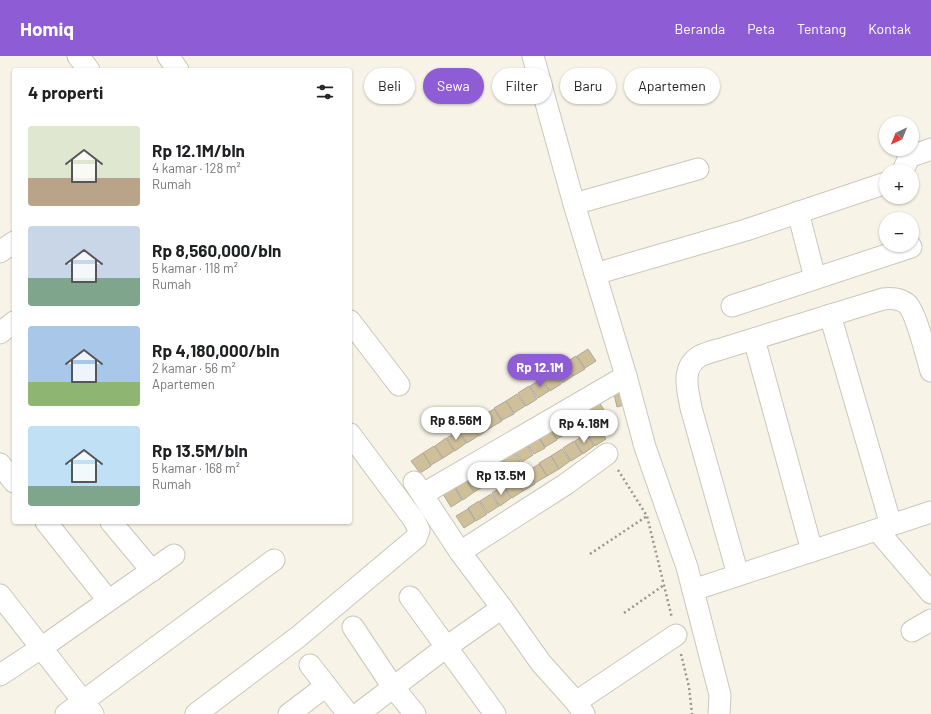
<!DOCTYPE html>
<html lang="id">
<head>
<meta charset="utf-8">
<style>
	body { margin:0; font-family:Barlow,sans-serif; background:#f6f6f6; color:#202124; height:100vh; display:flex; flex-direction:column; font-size:15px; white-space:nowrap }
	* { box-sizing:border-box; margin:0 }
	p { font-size:13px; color:#757577 }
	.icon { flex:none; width:22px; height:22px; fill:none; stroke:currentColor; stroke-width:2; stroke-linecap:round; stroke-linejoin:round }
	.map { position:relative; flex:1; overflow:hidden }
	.side { position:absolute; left:12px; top:12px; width:340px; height:456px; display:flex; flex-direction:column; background:#fff; border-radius:4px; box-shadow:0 1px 3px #0004 }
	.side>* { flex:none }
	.hud { position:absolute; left:364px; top:12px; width:380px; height:36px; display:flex; gap:8px }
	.needle { width:26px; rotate:223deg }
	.fabs { position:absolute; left:879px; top:60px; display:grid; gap:8px }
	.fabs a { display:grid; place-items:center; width:40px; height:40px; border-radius:50%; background:#fff; box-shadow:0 1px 3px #0004; font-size:20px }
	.price { position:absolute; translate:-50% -34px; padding:0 9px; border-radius:14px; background:#fff; color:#222; font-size:13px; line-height:26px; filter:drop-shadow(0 1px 2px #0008) }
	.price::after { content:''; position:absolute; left:50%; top:24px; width:12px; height:9px; margin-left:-6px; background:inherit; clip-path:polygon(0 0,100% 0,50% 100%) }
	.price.current { background:#8e5dd6; color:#fff }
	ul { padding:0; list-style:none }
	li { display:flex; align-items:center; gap:12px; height:100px; padding:0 16px }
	li span { display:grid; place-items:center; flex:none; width:112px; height:80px; border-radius:4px; color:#555 }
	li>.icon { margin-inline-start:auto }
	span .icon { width:48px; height:48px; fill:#fffc; stroke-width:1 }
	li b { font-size:17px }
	h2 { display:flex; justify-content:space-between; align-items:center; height:48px; padding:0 16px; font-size:17px }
	.chip { padding:0 14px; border-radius:18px; background:#fff; box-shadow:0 1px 3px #0004; font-size:14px; line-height:36px }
	.chip.current { background:#8e5dd6; color:#fff }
	header { display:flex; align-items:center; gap:24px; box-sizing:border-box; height:56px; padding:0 20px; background:#8e5dd6; color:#fff }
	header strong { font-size:19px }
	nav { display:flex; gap:22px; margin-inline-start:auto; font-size:14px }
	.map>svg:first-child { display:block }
</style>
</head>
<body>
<header>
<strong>Homiq</strong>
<nav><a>Beranda</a><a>Peta</a><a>Tentang</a><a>Kontak</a></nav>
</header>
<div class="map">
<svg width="931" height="658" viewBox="0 0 931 658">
	<rect width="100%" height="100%" fill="#f8f3e7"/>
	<g fill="#cfc099" stroke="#ada99d">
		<path d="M588,293L596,305L585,312L577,300Z"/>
		<path d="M576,300L585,313L573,320L565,307Z"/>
		<path d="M565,308L573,320L562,327L554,315Z"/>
		<path d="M553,315L561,328L550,335L542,322Z"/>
		<path d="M541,323L549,335L538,342L530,330Z"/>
		<path d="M626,326L632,347L617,351L612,329Z"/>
		<path d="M529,330L537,343L526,350L518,337Z"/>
		<path d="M517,338L525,350L514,357L506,345Z"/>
		<path d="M596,341L604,354L593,361L585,349Z"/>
		<path d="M506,345L514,358L502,364L494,352Z"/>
		<path d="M584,349L592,361L581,369L573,356Z"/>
		<path d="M494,353L502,365L490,372L482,360Z"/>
		<path d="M572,356L580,369L569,376L561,364Z"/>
		<path d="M482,360L490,372L479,380L471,367Z"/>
		<path d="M561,364L568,377L557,383L549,371Z"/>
		<path d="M470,367L478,380L467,387L459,375Z"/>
		<path d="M598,370L606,383L595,390L587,377Z"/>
		<path d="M549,371L557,384L545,391L538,379Z"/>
		<path d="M458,375L466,387L455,395L447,382Z"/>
		<path d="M586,378L594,390L583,398L575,385Z"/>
		<path d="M537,379L545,392L534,398L526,386Z"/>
		<path d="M446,382L454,395L443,402L435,390Z"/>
		<path d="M574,385L582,398L571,405L563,392Z"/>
		<path d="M525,386L533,399L522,406L514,393Z"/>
		<path d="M434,390L443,402L431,409L423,397Z"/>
		<path d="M562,393L570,405L559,413L551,400Z"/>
		<path d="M513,394L521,407L510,414L502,401Z"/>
		<path d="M423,397L431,410L420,417L411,405Z"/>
		<path d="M551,400L559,413L547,420L539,407Z"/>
		<path d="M501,401L509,414L498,421L490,408Z"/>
		<path d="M539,408L547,420L535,427L528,415Z"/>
		<path d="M489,409L497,421L486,428L478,416Z"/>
		<path d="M527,415L535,428L523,435L516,422Z"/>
		<path d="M478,416L486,429L474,436L466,423Z"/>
		<path d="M515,423L523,435L512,442L504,430Z"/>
		<path d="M466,424L474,436L463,444L455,431Z"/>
		<path d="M503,430L511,442L500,450L492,437Z"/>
		<path d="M454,431L462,444L451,451L443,438Z"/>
		<path d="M491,438L499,450L488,457L480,445Z"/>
		<path d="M479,445L487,458L476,465L468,452Z"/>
		<path d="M468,453L475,465L464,472L456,460Z"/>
	</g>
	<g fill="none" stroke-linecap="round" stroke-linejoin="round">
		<defs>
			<g id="street">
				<path d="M78,0L89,14"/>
				<path d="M168,0L178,14"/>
				<path d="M533,0L574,148L626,320L645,391L687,511L720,639L719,658"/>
				<path d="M903,115L909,101L931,93"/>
				<path d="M574,148L698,113"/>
				<path d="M798,156L815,222"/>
				<path d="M0,196L14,186"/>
				<path d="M595,218L746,174L886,127"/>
				<path d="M732,250L911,191"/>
				<path d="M830,259L891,469"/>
				<path d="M350,265L399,329"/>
				<path d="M0,277L14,266"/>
				<path d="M754,283L812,495"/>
				<path d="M0,408L14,426"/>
				<path d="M423,438L626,320"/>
				<path d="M46,466L108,544"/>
				<path d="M111,466L152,515"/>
				<path d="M877,474L931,537"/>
				<path d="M460,496L566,428L607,398"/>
				<path d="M738,519L691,352C688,334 680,312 700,300C706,297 714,295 721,293L883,243C891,242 900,242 907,248C916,256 927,302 931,315"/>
				<path d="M693,534L931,456"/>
				<path d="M0,539L93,658"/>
				<path d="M410,541L495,658"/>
				<path d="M502,552L541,607L576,646L584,658"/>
				<path d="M353,571L393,631L415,658"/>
				<path d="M912,575L931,564"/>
				<path d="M310,609L348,658"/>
				<path d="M0,619L41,592L174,499"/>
				<path d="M576,646L676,579"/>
				<path d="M66,658L274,504"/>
				<path d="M196,658L298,581L416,482L419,474L414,464L350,378"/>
				<path d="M289,658L326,630"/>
				<path d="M358,658L445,592L502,552L460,496L414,426"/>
			</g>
		</defs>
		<use href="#street" stroke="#cbc7bb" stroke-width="23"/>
		<g stroke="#99968d" stroke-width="2.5" stroke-dasharray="2 3" stroke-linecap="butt">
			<path d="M618,414L647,460L672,562"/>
			<path d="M590,498L647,460"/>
			<path d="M624,557L664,529"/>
			<path d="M681,598L689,631L692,658"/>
		</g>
		<use href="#street" stroke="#fff" stroke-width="21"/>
	</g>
</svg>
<div class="fabs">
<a><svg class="needle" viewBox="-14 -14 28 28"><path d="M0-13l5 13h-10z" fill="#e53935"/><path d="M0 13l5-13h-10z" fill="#757577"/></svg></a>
<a>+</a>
<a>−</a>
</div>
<b class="price current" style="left:540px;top:332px">Rp 12.1M</b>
<b class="price" style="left:456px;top:385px">Rp 8.56M</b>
<b class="price" style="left:584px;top:388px">Rp 4.18M</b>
<b class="price" style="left:501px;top:440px">Rp 13.5M</b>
<div class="hud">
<a class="chip">Beli</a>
<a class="chip current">Sewa</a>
<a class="chip">Filter</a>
<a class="chip">Baru</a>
<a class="chip">Apartemen</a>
</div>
<section class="side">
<h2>4 properti<svg class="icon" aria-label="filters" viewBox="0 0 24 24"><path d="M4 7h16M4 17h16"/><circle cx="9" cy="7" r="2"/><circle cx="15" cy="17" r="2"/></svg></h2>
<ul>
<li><span style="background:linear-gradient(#dfe7d0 65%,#b9a48a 0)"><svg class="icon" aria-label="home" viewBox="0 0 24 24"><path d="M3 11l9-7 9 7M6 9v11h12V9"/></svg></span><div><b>Rp 12.1M/bln</b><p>4 kamar · 128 m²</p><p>Rumah</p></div></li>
<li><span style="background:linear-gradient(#c9d6e8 65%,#7fa58c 0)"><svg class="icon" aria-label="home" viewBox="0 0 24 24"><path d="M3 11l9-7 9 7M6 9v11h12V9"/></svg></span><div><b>Rp 8,560,000/bln</b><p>5 kamar · 118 m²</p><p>Rumah</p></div></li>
<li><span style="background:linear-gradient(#a9c7e8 70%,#8fb573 0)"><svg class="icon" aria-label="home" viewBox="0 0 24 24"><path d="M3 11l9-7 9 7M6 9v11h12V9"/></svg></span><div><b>Rp 4,180,000/bln</b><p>2 kamar · 56 m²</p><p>Apartemen</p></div></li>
<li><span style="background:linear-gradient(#bfe0f5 75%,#7fa58c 0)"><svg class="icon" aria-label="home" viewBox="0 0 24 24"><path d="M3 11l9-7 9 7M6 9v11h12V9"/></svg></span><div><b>Rp 13.5M/bln</b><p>5 kamar · 168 m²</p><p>Rumah</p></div></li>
</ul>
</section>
</div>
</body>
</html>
